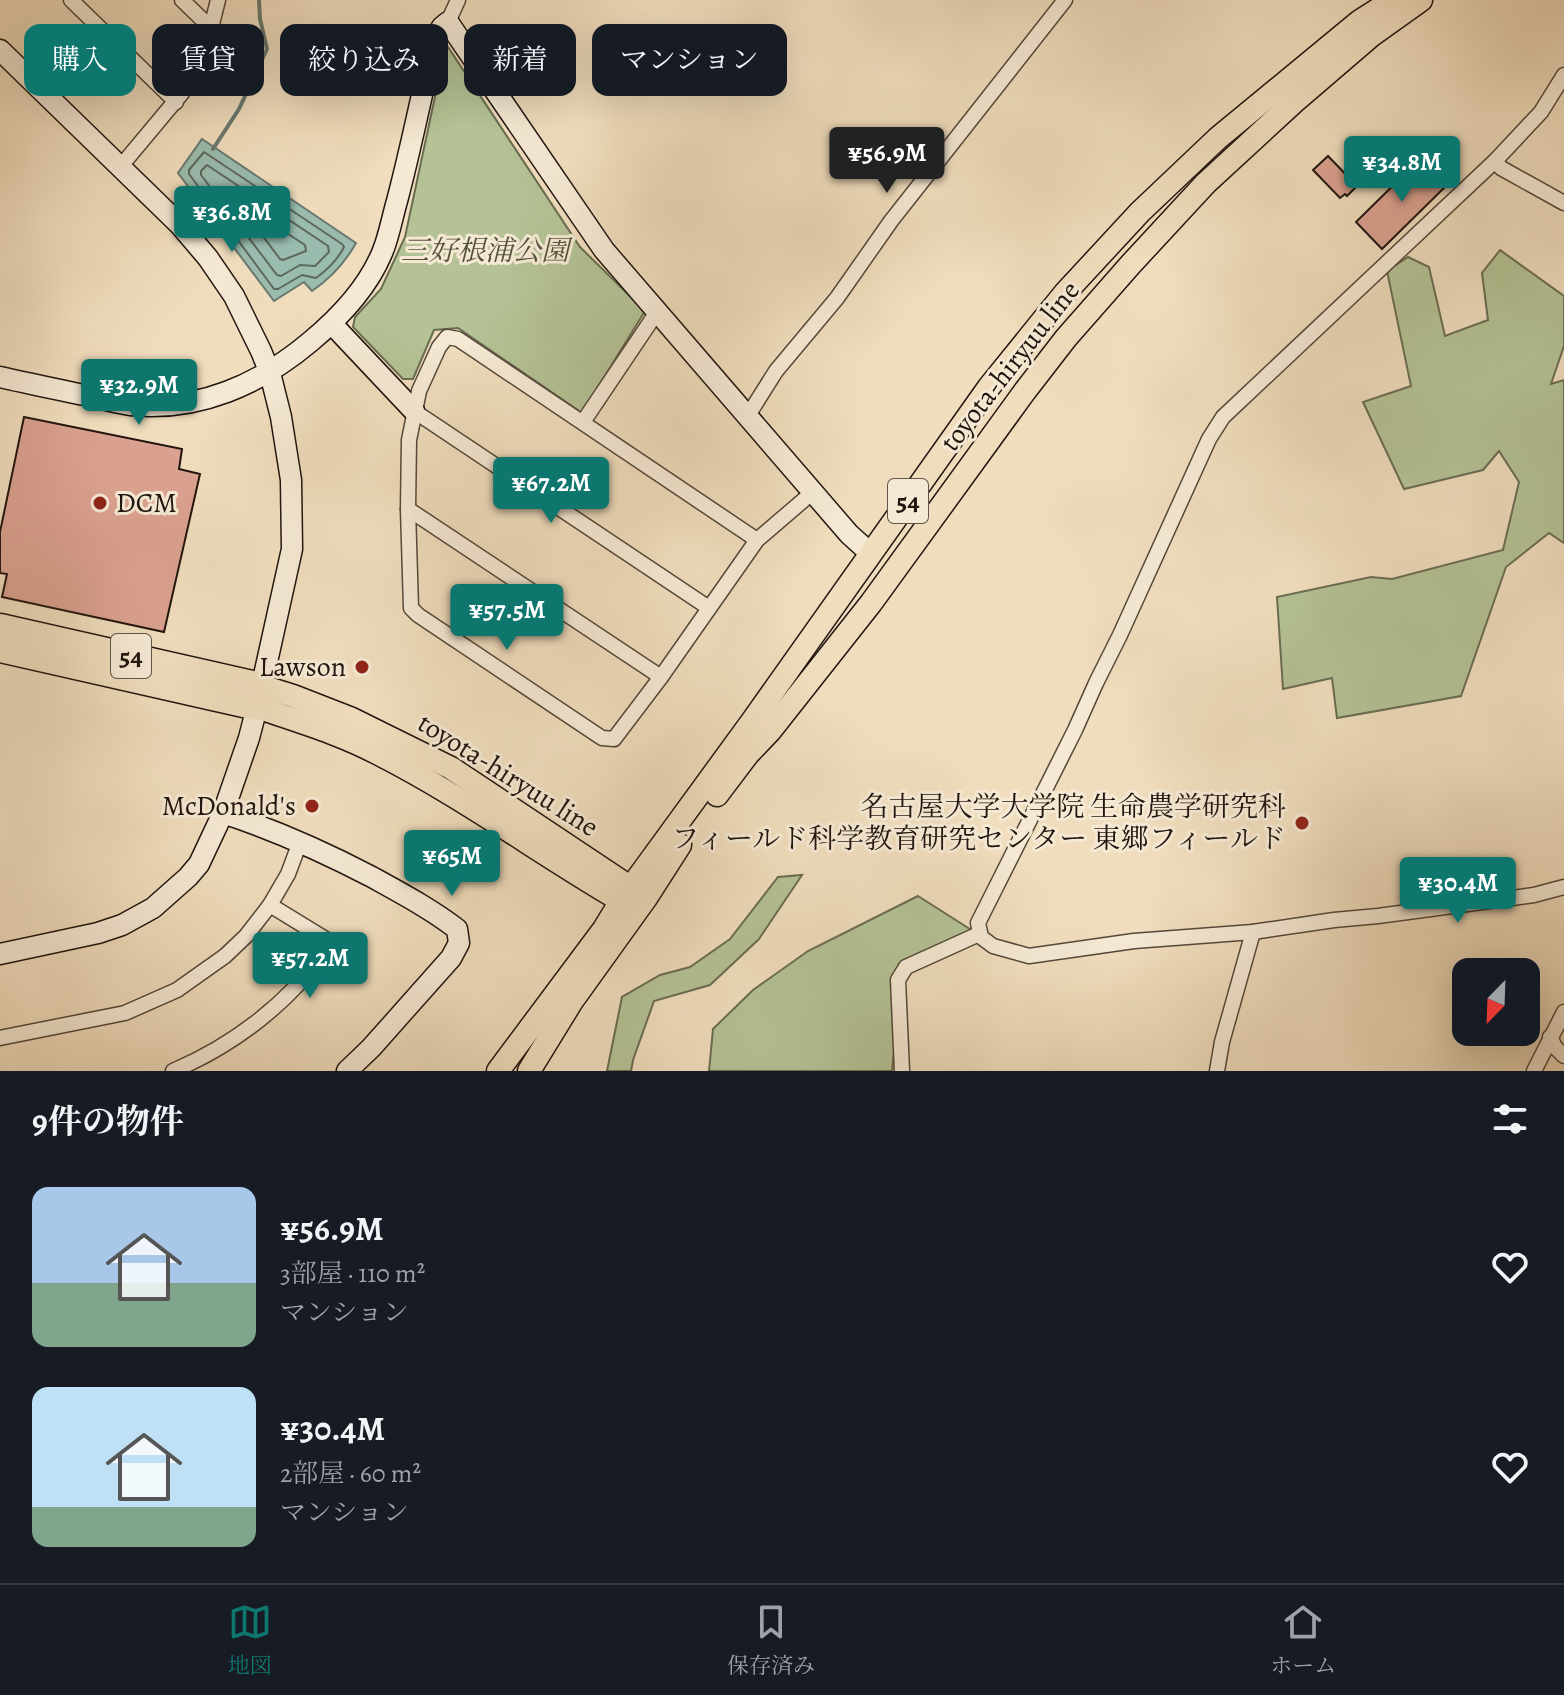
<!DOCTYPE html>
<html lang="ja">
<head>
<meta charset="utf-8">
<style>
	body { margin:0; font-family:Alegreya,"Noto Serif JP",serif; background:#242831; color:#f1f3f6; height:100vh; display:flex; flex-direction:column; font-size:30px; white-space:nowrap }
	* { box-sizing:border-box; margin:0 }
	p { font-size:26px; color:#9ea1a6 }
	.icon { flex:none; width:44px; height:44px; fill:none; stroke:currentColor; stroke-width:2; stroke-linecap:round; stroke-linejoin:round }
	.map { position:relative; height:1071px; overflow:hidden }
	.sheet { display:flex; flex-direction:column; background:#171b24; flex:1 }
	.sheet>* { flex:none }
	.top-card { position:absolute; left:24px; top:24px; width:800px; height:72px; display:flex; gap:16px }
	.needle { width:52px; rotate:203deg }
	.tools { position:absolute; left:1452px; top:958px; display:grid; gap:16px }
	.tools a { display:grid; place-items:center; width:88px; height:88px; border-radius:16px; background:#171b24; box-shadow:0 8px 32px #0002; font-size:40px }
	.price { position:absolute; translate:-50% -68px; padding:0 18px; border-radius:8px; background:#0f766e; color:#fff; font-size:26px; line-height:52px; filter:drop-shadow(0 2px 4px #0008) }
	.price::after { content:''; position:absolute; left:50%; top:48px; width:24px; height:18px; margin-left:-12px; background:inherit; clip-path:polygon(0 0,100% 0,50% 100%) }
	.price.active { background:#222; color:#fff }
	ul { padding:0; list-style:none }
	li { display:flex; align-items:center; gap:24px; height:200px; padding:0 32px }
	li span { display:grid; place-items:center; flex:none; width:224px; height:160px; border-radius:16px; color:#555 }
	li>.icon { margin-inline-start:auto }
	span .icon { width:96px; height:96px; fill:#fffc; stroke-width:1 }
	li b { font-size:34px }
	h2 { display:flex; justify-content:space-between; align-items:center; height:96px; padding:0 32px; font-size:34px }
	.pill { padding:0 28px; border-radius:16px; background:#171b24; box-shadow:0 8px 32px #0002; font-size:28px; line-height:72px }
	.pill.active { background:#0f766e; color:#fff }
	.menu { display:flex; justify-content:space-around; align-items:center; height:112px; border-top:2px solid #363941; background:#171b24; font-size:22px; color:#9ea1a6 }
	.menu a { display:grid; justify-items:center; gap:4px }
	.menu .active { color:#0f766e }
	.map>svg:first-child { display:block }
</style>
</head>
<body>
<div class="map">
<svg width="1564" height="1071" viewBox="0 0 1564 1071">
	<rect width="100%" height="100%" fill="#f0ddbd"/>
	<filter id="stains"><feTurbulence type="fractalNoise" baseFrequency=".0025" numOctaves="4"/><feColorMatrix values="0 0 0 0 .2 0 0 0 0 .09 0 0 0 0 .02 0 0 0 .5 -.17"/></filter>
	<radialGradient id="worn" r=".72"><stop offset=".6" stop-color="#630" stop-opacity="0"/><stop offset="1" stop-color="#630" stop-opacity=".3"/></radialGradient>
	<g fill="#b4c295" stroke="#6a6c52" stroke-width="2">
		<path d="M448,47L580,247L645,311L582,413L458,328L434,330L413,379H403L353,327L355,317L381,289L405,237L445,50Z"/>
		<path d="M1500,250L1564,296V346L1551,384L1564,380V543L1549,533L1506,567L1461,696L1337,718L1332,678L1283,689L1277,597L1371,577L1392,579L1503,550L1519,482L1499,451L1483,470L1404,489L1363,402L1411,386L1387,271L1408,257L1429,267L1445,336L1488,320L1482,273Z"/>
		<path d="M802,875L759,939L710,985L654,1001L633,1060L631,1071H607L622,997L660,975L690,967L730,939L778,877Z"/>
		<path d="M918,896L973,931L903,962L892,1071H709L713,1029L753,990L808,951Z"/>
	</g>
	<path fill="#9abcaf" stroke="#69796f" stroke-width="2" d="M202,139L356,243C345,263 331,278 312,291L304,282L274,301L178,173Z"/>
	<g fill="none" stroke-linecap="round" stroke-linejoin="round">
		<g stroke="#5d685f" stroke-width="2">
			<path d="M204,152L342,244L344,247C338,259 327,270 316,278L302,275L278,289H274L189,174V170Z"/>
			<path d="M207,165L328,246L329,252L315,266L300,265L281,276L277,275L201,175V171Z"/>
			<path d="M250,209L305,245L306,251L283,260L280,259L247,215V211Z"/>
		</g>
		<path stroke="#69796f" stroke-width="4" d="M213,149L239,109L267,49L260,19L259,0"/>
	</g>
	<g fill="#dba190" stroke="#20150f" stroke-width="2">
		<path d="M1328,156L1357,186L1347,196L1345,194L1340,198L1313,170Z"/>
		<path d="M1421,158L1447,185L1382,249L1356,222Z"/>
		<path d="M24,417L182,449L179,469L200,474L164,632L2,597L7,574L0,573V532Z"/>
	</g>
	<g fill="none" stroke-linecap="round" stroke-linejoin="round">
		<defs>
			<g id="street">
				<path d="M71,0L176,102"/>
				<path d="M182,0L211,28"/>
				<path d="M448,22L458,0"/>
				<path d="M1564,75L1541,112L1495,161L1223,417L1209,439L1120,635L1096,683L1075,730L978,923L981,937L993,946L1029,956L1134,941L1253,932L1334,920L1378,916L1534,895L1564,887"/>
				<path d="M1495,161L1501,168L1564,203"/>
				<path d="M121,166L182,93L211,28L218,0"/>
				<path d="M414,411L709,608"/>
				<path d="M747,417L776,371L837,298L891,221L1065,0"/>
				<path d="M583,422L657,312"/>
				<path d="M408,509L661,677"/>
				<path d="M757,540L458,339L447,337L439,347L419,391L409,440L408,509L411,608L418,615L602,738L614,739L661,677L757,540L813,492"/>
				<path d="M1550,1037L1555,1047L1564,1056"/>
				<path d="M0,1038L125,1013L177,990L225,956L246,936L270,905L288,874L300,842"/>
				<path d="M173,1071C236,1044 286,1005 327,950L329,943L327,940L270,905"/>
				<path d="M902,1071L898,980L906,967L979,934"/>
				<path d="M1217,1071L1222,1042L1253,932"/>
				<path d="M1534,1071L1564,1012"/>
			</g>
			<g id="secondary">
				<path d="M0,50L180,225L208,258L234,296L261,351L270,373L281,417L291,480L292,549L257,707L249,738L223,813L199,864L188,877L153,908L122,925L98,933L0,954"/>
				<path d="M332,324L414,411"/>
				<path d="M0,377C30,384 60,390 89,396C103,399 117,403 131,405C198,412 260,384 310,342C339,318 367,289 382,253C389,237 392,218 397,201C411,148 422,94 434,40L442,27L448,22L604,250L849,534L870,553"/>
				<path d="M223,813C275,830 324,852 372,877C401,893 431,909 457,929L459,943L451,958L371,1048L347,1071"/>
			</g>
			<g id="primary">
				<path d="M261,686L293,696L352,719L451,768L640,894"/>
				<path d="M257,707C297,721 339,733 377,753C466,798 546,858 632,907"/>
				<path d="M717,795L748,754L770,731L871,603L1025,391L1066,338L1131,264L1206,183L1294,102L1372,35L1421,0"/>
				<path d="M498,1071L604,929L621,901L753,720L989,387L1065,293L1140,212L1218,138L1360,21L1393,0"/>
				<path d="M529,1071L572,1001L646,898L680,845"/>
			</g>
			<g id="highway">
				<path d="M0,627L261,686"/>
				<path d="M0,649L257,707"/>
			</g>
		</defs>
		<use href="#street" stroke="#54473a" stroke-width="17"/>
		<use href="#secondary" stroke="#20150f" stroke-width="23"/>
		<use href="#primary" stroke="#20150f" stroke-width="25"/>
		<use href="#highway" stroke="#20150f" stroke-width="29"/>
		<use href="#street" stroke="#f5e9d4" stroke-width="14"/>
		<use href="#secondary" stroke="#f5e9d4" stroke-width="20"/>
		<use href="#primary" stroke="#f0ddbd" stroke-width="22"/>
		<use href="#highway" stroke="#f0ddbd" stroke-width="26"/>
	</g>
	<g fill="#8f2418" stroke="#f5e9d4" stroke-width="3">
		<circle cx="100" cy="503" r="8"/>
		<circle cx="362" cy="667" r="8"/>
		<circle cx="312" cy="806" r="8"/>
		<circle cx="1302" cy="823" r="8"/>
	</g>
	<g text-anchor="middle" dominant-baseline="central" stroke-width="6" stroke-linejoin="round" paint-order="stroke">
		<g fill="#f5e9d4" stroke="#60554a" stroke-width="2">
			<rect x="888" y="479" width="40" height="44" rx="6"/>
			<rect x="111" y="634" width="40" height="44" rx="6"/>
		</g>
		<g font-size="26" font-weight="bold" fill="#20150f">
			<text x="908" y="501">54</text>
			<text x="131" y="656">54</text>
		</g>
		<g font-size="28" font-style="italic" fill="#54523e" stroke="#f5e9d4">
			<text x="485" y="251">三好根浦公園</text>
		</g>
		<g font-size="28" fill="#20150f" stroke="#f5e9d4">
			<text transform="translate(1010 366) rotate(-52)">toyota-hiryuu line</text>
			<text transform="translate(508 775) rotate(32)">toyota-hiryuu line</text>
		</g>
		<g font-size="28" fill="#20150f" stroke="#f5e9d4" text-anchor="end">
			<text x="116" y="503" text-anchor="start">DCM</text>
			<text x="346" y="667">Lawson</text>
			<text x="296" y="806">McDonald's</text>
			<text x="1286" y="807">名古屋大学大学院 生命農学研究科<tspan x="1286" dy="32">フィールド科学教育研究センター 東郷フィールド</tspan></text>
		</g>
	</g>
	<rect width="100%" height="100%" filter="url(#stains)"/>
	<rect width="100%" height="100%" fill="url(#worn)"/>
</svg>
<div class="tools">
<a><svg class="needle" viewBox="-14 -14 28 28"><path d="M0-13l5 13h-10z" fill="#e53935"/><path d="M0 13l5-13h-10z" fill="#9ea1a6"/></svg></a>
</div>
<b class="price active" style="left:887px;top:195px">¥56.9M</b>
<b class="price" style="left:1402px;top:204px">¥34.8M</b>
<b class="price" style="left:232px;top:254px">¥36.8M</b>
<b class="price" style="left:139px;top:427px">¥32.9M</b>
<b class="price" style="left:551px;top:525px">¥67.2M</b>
<b class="price" style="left:507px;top:652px">¥57.5M</b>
<b class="price" style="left:452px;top:898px">¥65M</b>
<b class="price" style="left:1458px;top:925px">¥30.4M</b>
<b class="price" style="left:310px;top:1000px">¥57.2M</b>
<div class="top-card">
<a class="pill active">購入</a>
<a class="pill">賃貸</a>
<a class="pill">絞り込み</a>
<a class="pill">新着</a>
<a class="pill">マンション</a>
</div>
</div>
<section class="sheet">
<h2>9件の物件<svg class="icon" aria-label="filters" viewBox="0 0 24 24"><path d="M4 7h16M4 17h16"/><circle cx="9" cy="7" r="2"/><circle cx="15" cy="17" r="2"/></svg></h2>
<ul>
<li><span style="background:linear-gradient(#a9c7e8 60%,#7fa58c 0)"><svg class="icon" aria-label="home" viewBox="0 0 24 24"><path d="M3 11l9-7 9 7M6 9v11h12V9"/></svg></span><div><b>¥56.9M</b><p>3部屋 · 110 m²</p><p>マンション</p></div><svg class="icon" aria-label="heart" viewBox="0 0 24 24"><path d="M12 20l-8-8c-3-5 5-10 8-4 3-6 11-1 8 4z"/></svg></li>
<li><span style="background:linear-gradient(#bfe0f5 75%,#7fa58c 0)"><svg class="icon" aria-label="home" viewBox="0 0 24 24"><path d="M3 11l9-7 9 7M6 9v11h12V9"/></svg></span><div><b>¥30.4M</b><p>2部屋 · 60 m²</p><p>マンション</p></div><svg class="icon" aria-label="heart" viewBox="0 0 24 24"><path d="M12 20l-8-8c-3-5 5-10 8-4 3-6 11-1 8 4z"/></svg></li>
</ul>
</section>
<nav class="menu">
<a class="active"><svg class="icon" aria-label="map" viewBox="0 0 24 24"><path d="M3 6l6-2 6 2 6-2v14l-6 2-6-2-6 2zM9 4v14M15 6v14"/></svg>地図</a>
<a><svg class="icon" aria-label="saved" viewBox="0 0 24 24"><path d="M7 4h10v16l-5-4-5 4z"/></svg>保存済み</a>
<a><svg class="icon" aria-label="home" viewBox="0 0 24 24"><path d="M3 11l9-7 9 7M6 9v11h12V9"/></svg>ホーム</a>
</nav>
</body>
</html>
